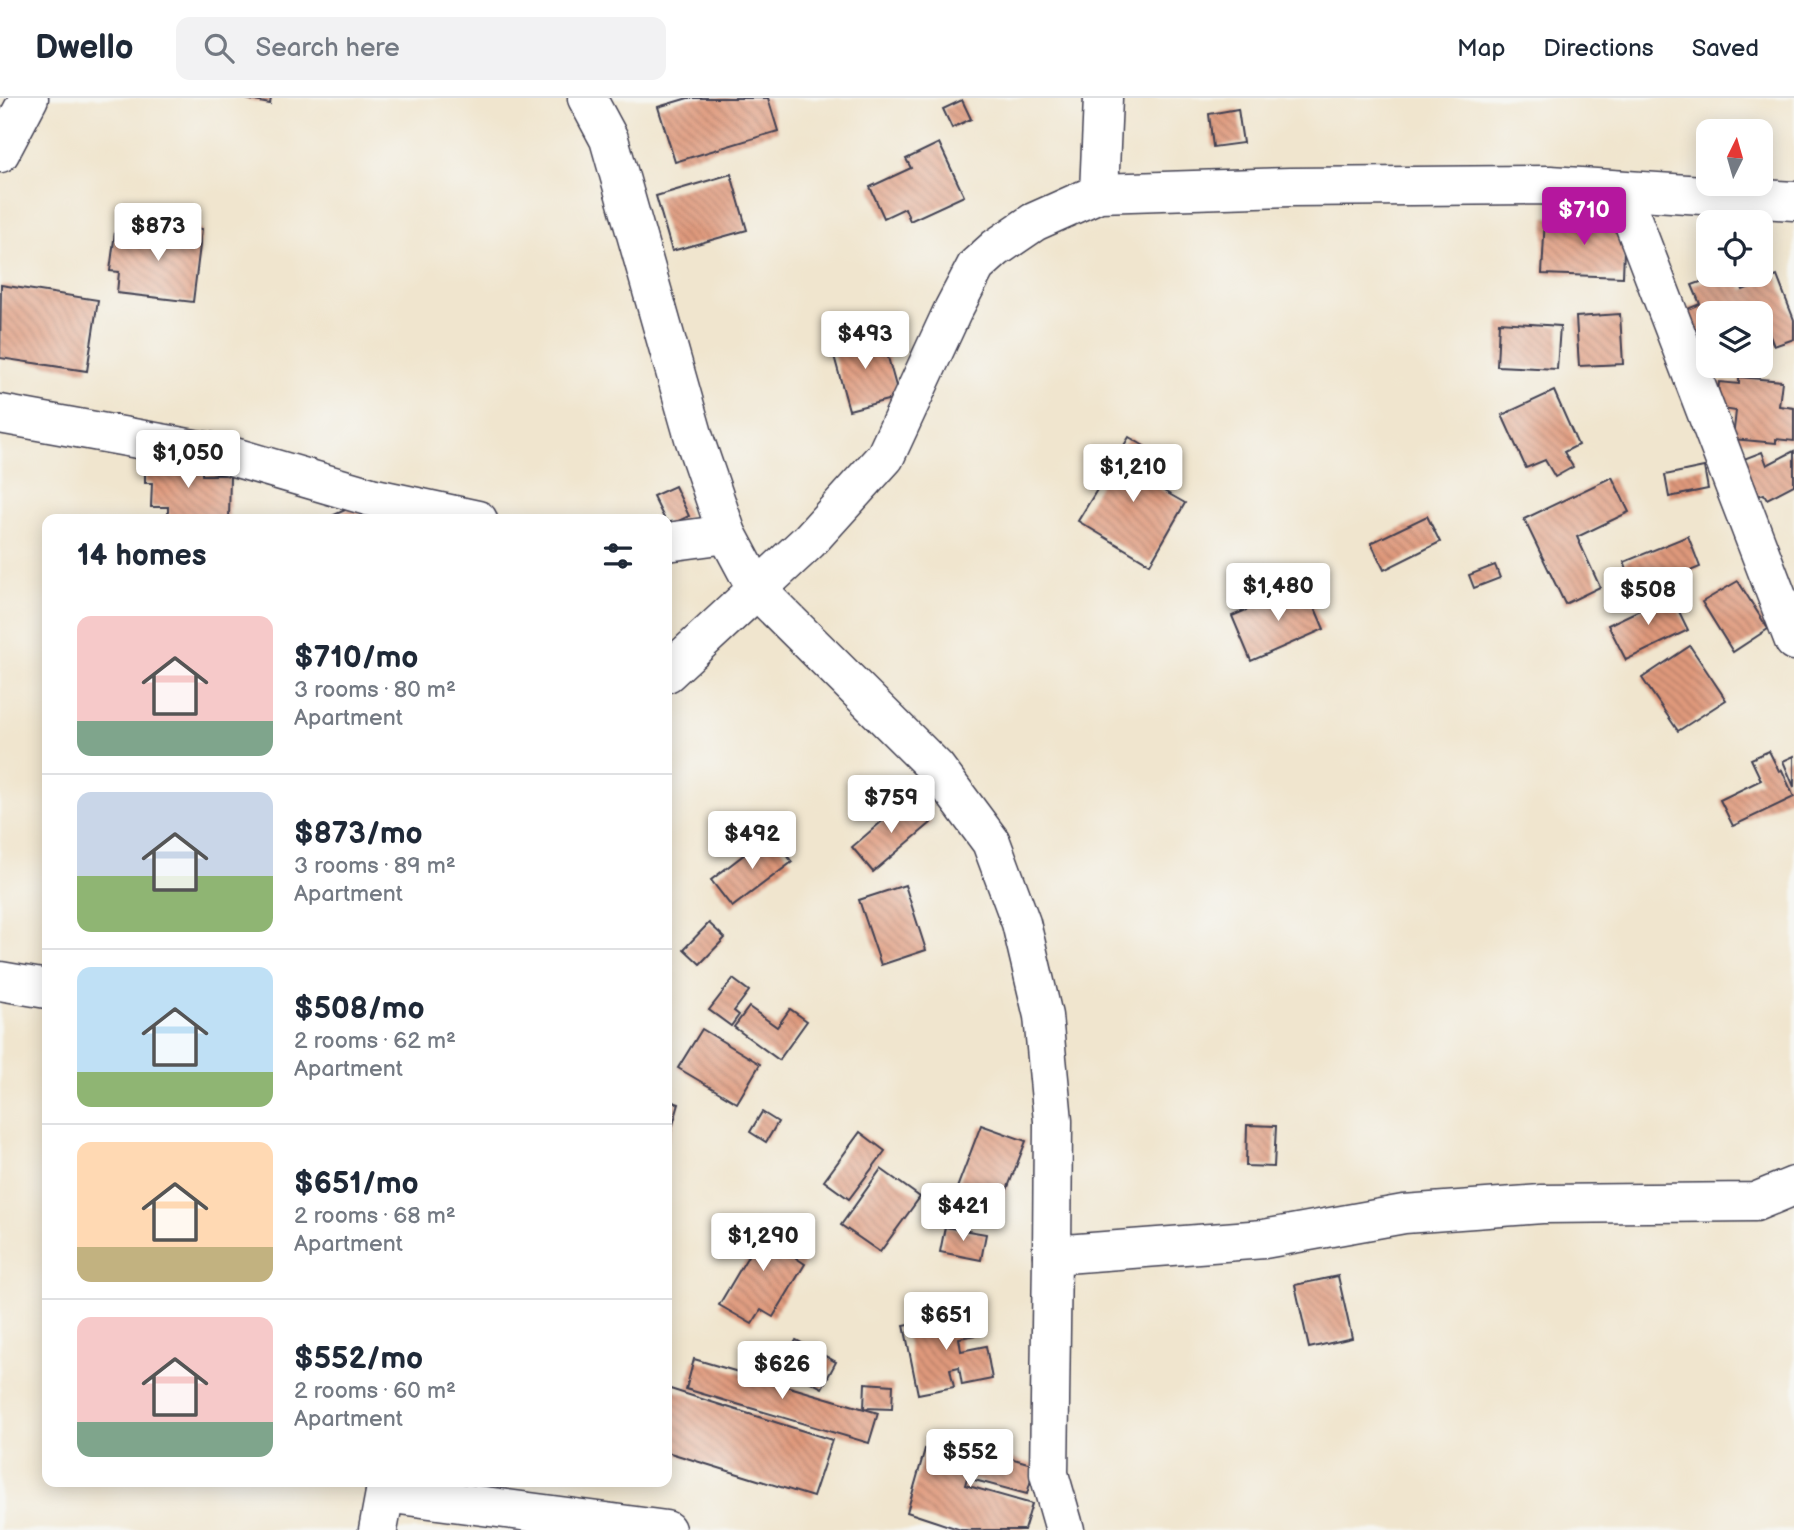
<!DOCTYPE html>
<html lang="en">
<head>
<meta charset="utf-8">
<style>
	body { margin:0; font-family:"Balsamiq Sans",sans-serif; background:#f2f2f3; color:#1f2937; height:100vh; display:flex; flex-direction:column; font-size:26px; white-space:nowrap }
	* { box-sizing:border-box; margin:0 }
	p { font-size:23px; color:#747a83 }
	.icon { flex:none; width:38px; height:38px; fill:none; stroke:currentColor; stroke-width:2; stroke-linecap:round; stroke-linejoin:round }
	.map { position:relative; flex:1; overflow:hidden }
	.sheet { position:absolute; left:42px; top:416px; width:630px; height:973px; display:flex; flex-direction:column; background:#fff; border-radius:14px; box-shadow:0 4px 18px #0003 }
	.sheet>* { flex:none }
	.needle { width:46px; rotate:5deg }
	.fabs { position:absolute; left:1696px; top:21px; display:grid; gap:14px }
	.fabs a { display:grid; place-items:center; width:77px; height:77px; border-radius:14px; background:#fff; box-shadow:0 4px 18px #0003; font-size:35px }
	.price { position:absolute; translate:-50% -60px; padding:0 16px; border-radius:7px; background:#fff; color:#222; font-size:23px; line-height:46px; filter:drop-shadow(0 2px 4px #0008) }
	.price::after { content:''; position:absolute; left:50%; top:42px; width:21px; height:16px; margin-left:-10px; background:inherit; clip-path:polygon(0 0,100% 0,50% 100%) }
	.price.on { background:#b5179e; color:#fff }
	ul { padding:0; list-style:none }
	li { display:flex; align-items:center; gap:21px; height:175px; padding:0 35px }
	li+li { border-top:2px solid #e0e1e3 }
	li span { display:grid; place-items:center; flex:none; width:196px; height:140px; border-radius:14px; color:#555 }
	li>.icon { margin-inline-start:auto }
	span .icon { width:84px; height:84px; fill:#fffc; stroke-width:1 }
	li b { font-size:30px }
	h2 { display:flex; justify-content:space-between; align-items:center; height:84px; padding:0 35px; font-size:30px }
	header { display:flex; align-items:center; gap:42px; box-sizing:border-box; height:98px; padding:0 35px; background:#fff; border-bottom:2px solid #e0e1e3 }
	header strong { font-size:33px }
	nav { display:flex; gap:38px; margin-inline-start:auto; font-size:24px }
	.search { width:490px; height:63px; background:#f2f2f3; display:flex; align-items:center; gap:18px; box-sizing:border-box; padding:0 24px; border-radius:14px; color:#747a83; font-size:26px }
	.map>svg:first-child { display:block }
</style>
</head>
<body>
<header>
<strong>Dwello</strong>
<div class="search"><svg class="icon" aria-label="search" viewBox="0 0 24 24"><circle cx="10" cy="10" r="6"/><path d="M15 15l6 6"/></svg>Search here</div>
<nav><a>Map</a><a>Directions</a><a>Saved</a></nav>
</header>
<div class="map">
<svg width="1794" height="1432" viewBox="0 0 1794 1432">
	<defs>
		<pattern id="building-back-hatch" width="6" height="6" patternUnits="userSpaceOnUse" patternTransform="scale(1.75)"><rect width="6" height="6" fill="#df997b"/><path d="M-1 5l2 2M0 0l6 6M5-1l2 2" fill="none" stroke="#b47c66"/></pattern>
	</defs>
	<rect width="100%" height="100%" fill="#f6f6f2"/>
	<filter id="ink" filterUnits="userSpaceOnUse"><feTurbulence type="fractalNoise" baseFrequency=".0143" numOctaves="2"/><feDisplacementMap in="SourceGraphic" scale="14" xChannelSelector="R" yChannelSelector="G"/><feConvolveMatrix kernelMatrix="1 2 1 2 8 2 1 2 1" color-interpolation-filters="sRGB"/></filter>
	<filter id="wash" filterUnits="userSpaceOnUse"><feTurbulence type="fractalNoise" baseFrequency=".00686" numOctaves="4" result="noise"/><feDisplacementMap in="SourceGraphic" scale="28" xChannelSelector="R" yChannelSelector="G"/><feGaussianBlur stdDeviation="1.57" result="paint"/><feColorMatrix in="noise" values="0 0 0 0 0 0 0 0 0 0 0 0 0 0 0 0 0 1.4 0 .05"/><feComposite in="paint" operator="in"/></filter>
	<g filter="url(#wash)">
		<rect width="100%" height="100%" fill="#f0e5ce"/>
		<g id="blocks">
			<g fill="url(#building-back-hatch)">
				<path d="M246,0H271L270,6L245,1Z"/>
				<path d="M688,0H768L778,33L675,64L658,9Z"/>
				<path d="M962,2L971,21L952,30L943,11Z"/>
				<path d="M1238,11L1243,45L1213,49L1209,16Z"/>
				<path d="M939,45L964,98L910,123L905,110L884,120L870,89L911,70L906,61Z"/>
				<path d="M731,76L747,132L672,153L656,98Z"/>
				<path d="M1545,119L1625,122L1623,179L1542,176Z"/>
				<path d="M171,127L202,131L193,204L117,195L119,174L110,173L115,134L137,137V129L156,132L155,140L169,142Z"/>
				<path d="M1720,177H1737L1743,192L1777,178L1794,222V241L1774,248L1768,233L1760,235V215H1708V254L1702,256L1685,212L1700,206L1692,187Z"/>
				<path d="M1,187L98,202L87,273L0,260Z"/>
				<path d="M1620,216L1623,266L1579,268L1576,219Z"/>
				<path d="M1499,224L1560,228L1557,271L1497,268Z"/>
				<path d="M881,234L899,299L849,312L831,247Z"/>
				<path d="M1739,279L1782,283L1779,308L1794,310V343L1776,341V345L1733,341L1736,313L1717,310L1719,284L1739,286Z"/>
				<path d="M1554,293L1578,347L1564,354L1573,369L1555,379L1545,362L1526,370L1502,317Z"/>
				<path d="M1129,339L1163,359L1148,384L1185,405L1150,466L1078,423Z"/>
				<path d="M1794,353V387L1767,401L1764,396L1752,400L1736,364L1762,354L1767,367Z"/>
				<path d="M202,358V377H230L229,422H168V409H151L152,385H145V363L168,364Z"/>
				<path d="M1704,369L1708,391L1669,399L1665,377Z"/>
				<path d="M1612,379L1629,414L1577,439L1600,489L1565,506L1524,421Z"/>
				<path d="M675,388L689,418L668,428L667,422H665L653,398Z"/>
				<path d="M356,407L363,422H323Z"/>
				<path d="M1427,418L1440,444L1384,472L1371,445Z"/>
				<path d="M1688,438L1700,469L1636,495L1624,464Z"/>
				<path d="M1495,467L1500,480L1474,490L1469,477Z"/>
				<path d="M1738,483L1768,531L1733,554L1702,504Z"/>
				<path d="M1305,487L1324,531L1251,563L1232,518Z"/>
				<path d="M1671,497L1688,532L1626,562L1608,527Z"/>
				<path d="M1690,548L1726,602L1678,633L1642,580Z"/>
				<path d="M1769,653L1779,673L1782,672L1794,699L1733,728L1720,702L1761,682L1751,661Z"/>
				<path d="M1794,658V689L1783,663Z"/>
				<path d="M909,700L931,725L873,774L852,749Z"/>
				<path d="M771,736L792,764L732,809L711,782Z"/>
				<path d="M905,787L926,852L881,867L859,802Z"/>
				<path d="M709,825L725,840L700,866L684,851Z"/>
				<path d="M733,881L749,893L734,913L739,917L731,928L709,912Z"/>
				<path d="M749,909L777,929L790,911L807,923L779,962L734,929Z"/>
				<path d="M702,931L760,966L737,1005L678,970Z"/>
				<path d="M667,1002L679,1006L667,1047Z"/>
				<path d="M762,1014L778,1024L766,1044L750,1034Z"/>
				<path d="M981,1027L1026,1043L1001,1107L957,1090Z"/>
				<path d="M1247,1027L1276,1028L1274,1069L1246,1068Z"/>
				<path d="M860,1034L885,1053L849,1101L824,1083Z"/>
				<path d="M881,1071L920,1099L880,1154L841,1127Z"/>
				<path d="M755,1121L803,1148L796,1160L805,1166L773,1219L761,1212L752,1226L719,1207L748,1158L737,1152Z"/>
				<path d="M945,1129L986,1136L981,1162L940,1154Z"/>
				<path d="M1338,1178L1352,1240L1309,1250L1295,1187Z"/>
				<path d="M978,1212L983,1236L959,1240L961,1253L986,1248L992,1281L962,1287L959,1269L950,1271L954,1289L918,1296L904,1227Z"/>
				<path d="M796,1242L836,1264L822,1290L782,1269Z"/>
				<path d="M694,1261L878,1315L869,1345L686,1291Z"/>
				<path d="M865,1285L893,1287L892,1311L864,1310Z"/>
				<path d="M667,1290L832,1342L813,1399L667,1354Z"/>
				<path d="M939,1340L1035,1367L1027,1396L967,1380L965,1387L1032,1406L1024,1432H961L907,1414L925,1351L935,1353Z"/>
			</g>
		</g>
	</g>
	<g filter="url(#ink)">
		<use href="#blocks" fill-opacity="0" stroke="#413f51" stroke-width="2"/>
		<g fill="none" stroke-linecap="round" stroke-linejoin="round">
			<defs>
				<g id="minor">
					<path d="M587,0L609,41L694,340L727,436L757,492L936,670L991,744L1021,825L1043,918L1053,1023L1052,1157L1049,1376L1065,1432"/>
					<path d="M0,55L29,0"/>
					<path d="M1621,92L1794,543"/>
					<path d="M1099,95L1103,0"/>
					<path d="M0,316L227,357L371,399L478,422"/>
					<path d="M667,444L727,436"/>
					<path d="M667,575L809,443L885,359L953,212L976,168L996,150L1034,124L1099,95L1290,89L1550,87L1794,103"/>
					<path d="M0,883L47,891"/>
					<path d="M1052,1157L1264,1141L1404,1116L1542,1106L1755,1104L1794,1088"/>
					<path d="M385,1395L666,1432"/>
					<path d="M378,1432L387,1384"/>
				</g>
			</defs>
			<use href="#minor" stroke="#413f51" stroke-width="41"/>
			<use href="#minor" stroke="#fff" stroke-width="38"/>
		</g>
	</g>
</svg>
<div class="fabs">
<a><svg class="needle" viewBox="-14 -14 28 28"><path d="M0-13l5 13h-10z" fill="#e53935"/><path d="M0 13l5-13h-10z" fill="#747a83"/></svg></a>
<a><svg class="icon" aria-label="locate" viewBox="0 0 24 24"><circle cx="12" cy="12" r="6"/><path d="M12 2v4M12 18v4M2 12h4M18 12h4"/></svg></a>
<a><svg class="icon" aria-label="layers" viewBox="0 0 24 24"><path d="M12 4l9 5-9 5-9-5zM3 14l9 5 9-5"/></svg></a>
</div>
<b class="price on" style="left:1584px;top:149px">$710</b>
<b class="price" style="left:158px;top:165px">$873</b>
<b class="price" style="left:865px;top:273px">$493</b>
<b class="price" style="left:188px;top:392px">$1,050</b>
<b class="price" style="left:1133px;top:406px">$1,210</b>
<b class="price" style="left:1278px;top:525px">$1,480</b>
<b class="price" style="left:1648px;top:529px">$508</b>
<b class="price" style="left:891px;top:737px">$759</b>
<b class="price" style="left:752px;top:773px">$492</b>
<b class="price" style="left:963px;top:1145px">$421</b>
<b class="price" style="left:763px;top:1175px">$1,290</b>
<b class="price" style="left:946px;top:1254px">$651</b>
<b class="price" style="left:782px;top:1303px">$626</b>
<b class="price" style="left:970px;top:1391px">$552</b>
<section class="sheet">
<h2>14 homes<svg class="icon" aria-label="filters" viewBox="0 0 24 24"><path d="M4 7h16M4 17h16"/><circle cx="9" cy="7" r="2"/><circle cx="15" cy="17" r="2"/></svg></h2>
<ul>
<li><span style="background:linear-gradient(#f6c9c9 75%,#7fa58c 0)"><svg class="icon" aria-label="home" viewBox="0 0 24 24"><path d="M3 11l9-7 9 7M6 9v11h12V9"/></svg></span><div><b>$710/mo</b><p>3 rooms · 80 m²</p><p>Apartment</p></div></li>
<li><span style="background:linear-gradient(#c9d6e8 60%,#8fb573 0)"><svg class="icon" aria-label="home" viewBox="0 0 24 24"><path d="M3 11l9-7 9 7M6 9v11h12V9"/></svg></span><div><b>$873/mo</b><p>3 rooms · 89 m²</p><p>Apartment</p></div></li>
<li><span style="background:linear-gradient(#bfe0f5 75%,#8fb573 0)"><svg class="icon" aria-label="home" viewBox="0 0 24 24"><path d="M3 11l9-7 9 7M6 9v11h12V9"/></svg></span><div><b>$508/mo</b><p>2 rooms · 62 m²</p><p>Apartment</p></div></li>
<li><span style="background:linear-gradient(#ffd9b3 75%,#c2b280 0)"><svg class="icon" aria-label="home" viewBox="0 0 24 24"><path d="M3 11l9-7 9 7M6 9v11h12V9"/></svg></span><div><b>$651/mo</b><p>2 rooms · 68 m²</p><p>Apartment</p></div></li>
<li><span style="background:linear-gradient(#f6c9c9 75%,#7fa58c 0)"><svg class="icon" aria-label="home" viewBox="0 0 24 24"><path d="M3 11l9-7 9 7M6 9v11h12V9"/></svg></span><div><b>$552/mo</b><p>2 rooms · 60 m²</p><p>Apartment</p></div></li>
</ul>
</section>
</div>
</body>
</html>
